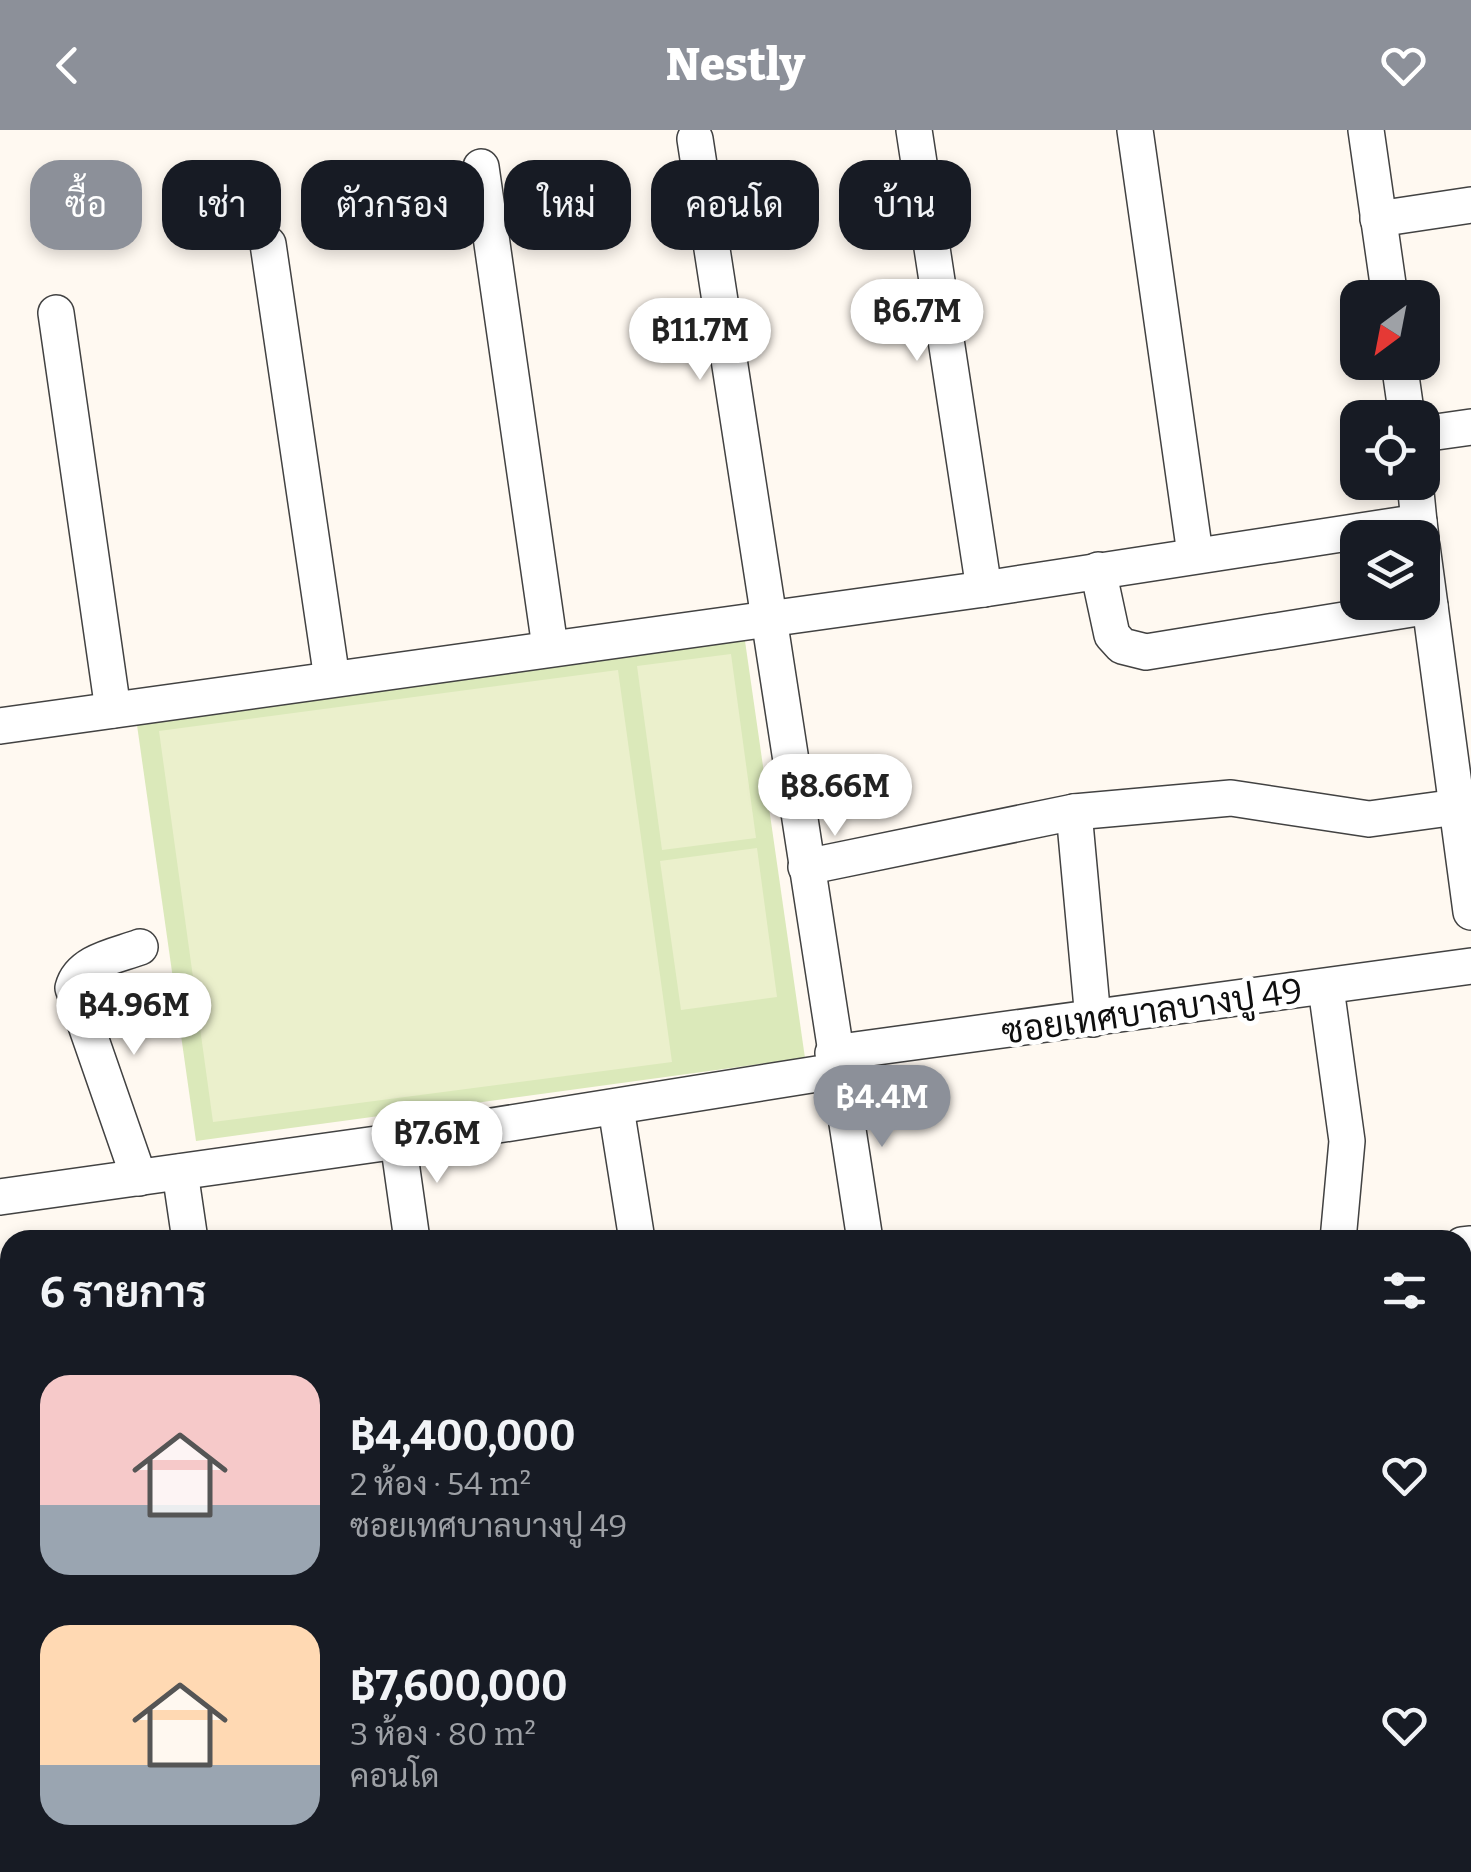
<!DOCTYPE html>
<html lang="th">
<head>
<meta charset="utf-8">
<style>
	body { margin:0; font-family:Bitter,Sarabun,serif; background:#20242c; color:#f1f3f6; height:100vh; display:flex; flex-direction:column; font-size:38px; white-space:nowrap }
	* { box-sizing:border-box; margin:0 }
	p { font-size:32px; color:#9ea1a6 }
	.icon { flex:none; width:55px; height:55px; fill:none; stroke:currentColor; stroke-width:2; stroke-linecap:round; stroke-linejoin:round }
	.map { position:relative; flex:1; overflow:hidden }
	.panel { position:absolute; left:0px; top:1100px; width:1472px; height:642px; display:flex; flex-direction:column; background:#171b24; border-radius:30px 30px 0 0; box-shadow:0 5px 15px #0003 }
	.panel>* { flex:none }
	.top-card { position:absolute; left:30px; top:30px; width:1412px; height:90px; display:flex; gap:20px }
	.needle { width:65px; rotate:212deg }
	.fabs { position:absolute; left:1340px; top:150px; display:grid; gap:20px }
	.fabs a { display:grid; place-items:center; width:100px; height:100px; border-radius:20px; background:#171b24; box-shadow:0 5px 15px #0003; font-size:50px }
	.price { position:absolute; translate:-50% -85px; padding:0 22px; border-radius:35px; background:#fff; color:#222; font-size:32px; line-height:65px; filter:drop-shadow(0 2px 5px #0008) }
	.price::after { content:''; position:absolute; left:50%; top:60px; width:30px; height:22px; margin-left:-15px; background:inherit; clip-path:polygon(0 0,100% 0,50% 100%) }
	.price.on { background:#8c9099; color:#fff }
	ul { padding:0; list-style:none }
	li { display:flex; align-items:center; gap:30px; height:250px; padding:0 40px }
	li span { display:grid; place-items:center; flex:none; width:280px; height:200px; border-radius:30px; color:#555 }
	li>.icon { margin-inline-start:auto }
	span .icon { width:120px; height:120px; fill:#fffc; stroke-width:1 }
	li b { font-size:42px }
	h2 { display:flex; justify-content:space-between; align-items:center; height:120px; padding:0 40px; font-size:42px }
	.chip { padding:0 35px; border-radius:30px; background:#171b24; box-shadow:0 5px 15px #0003; font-size:35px; line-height:90px }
	.chip.on { background:#8c9099; color:#fff }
	header { display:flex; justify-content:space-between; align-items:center; height:130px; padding:0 40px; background:#8c9099; color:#fff; font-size:45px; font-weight:800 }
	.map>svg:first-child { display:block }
</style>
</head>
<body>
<header><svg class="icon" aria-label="back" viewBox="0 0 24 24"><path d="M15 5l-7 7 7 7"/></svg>Nestly<svg class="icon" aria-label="heart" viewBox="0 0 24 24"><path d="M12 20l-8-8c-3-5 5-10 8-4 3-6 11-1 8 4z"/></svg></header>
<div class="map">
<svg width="1471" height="1742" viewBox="0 0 1471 1742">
	<rect width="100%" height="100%" fill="#fff9f1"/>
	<g fill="#dbe9ba">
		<path d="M744,504L805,928L196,1011L136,588Z"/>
		<path d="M742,1733V1732L867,1733L844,1742H743Z"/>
	</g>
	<g fill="#ebf0cc">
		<path d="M731,524L756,708L662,720L637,536Z"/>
		<path d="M618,540L672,932L213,992L159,601Z"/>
		<path d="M757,718L777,867L681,880L660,731Z"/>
	</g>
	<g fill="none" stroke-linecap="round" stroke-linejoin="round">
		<defs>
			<g id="minor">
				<path d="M914,0L984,459"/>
				<path d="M1135,0L1195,424"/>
				<path d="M1366,0L1390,168"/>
				<path d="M695,9L865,1110"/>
				<path d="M481,37L550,517"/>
				<path d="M1378,89L1471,75"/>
				<path d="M268,114L332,549"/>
				<path d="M56,183L113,580"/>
				<path d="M1399,232L1407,288"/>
				<path d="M1422,304L1471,297"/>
				<path d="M1415,352L1419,392"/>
				<path d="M1422,416L1471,782"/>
				<path d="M1098,440L1112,505L1122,516L1146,522L1430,476"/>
				<path d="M0,596L984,459L1419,392L1421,408"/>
				<path d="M1074,682L1093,889"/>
				<path d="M806,737L1074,682L1231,668L1369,689L1457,677"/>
				<path d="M1326,858L1347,1011L1338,1110"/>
				<path d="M833,923L1471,836"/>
				<path d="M616,978L637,1110"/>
				<path d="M398,1011L412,1110"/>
				<path d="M180,1042L190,1110"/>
				<path d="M139,1048L73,858C80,831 116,826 140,817"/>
				<path d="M0,1067L398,1011L836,941"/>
				<path d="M1462,1115L1471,1114"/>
				<path d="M0,1329L10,1396"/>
				<path d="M1462,1348L1471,1347"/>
				<path d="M0,1475L10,1473"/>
				<path d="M1462,1617L1471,1616"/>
				<path d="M60,1732L61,1742"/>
				<path d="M280,1732L281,1742"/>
				<path d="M503,1732L504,1742"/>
				<path d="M923,1742L938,1732"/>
				<path d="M1148,1742L1149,1732"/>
			</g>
		</defs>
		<use href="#minor" stroke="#424242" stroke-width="38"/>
		<use href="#minor" stroke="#fff" stroke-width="35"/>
	</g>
	<g text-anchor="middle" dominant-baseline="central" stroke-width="10" stroke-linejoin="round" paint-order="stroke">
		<g font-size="35" fill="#0f0f0f" stroke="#fff">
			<text transform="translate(1152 881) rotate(-8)">ซอยเทศบาลบางปู 49</text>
		</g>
	</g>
</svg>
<div class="fabs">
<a><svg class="needle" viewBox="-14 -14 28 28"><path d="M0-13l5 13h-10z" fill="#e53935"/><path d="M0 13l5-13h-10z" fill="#9ea1a6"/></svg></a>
<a><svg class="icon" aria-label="locate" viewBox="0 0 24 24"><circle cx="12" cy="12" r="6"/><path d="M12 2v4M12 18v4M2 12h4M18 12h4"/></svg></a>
<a><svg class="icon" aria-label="layers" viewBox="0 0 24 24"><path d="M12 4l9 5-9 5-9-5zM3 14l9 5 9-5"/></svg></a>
</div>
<b class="price" style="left:917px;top:234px">฿6.7M</b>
<b class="price" style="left:700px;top:253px">฿11.7M</b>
<b class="price" style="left:835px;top:709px">฿8.66M</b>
<b class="price" style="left:134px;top:928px">฿4.96M</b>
<b class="price on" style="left:882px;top:1020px">฿4.4M</b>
<b class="price" style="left:437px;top:1056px">฿7.6M</b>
<div class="top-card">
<a class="chip on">ซื้อ</a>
<a class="chip">เช่า</a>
<a class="chip">ตัวกรอง</a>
<a class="chip">ใหม่</a>
<a class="chip">คอนโด</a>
<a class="chip">บ้าน</a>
</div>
<section class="panel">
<h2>6 รายการ<svg class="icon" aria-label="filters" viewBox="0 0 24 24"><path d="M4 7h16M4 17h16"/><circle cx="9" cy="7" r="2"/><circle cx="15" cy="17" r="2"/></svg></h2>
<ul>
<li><span style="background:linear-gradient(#f6c9c9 65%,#9aa5b1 0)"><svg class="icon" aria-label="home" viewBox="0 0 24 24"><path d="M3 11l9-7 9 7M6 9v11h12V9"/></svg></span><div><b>฿4,400,000</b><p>2 ห้อง · 54 m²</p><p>ซอยเทศบาลบางปู 49</p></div><svg class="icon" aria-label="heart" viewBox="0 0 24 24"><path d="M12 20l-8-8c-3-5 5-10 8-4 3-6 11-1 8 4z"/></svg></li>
<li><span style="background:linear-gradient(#ffd9b3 70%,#9aa5b1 0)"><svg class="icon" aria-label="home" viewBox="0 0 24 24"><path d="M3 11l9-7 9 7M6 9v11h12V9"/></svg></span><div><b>฿7,600,000</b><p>3 ห้อง · 80 m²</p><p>คอนโด</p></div><svg class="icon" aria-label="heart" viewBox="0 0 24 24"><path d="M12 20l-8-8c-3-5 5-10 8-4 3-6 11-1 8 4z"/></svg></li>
</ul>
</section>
</div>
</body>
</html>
